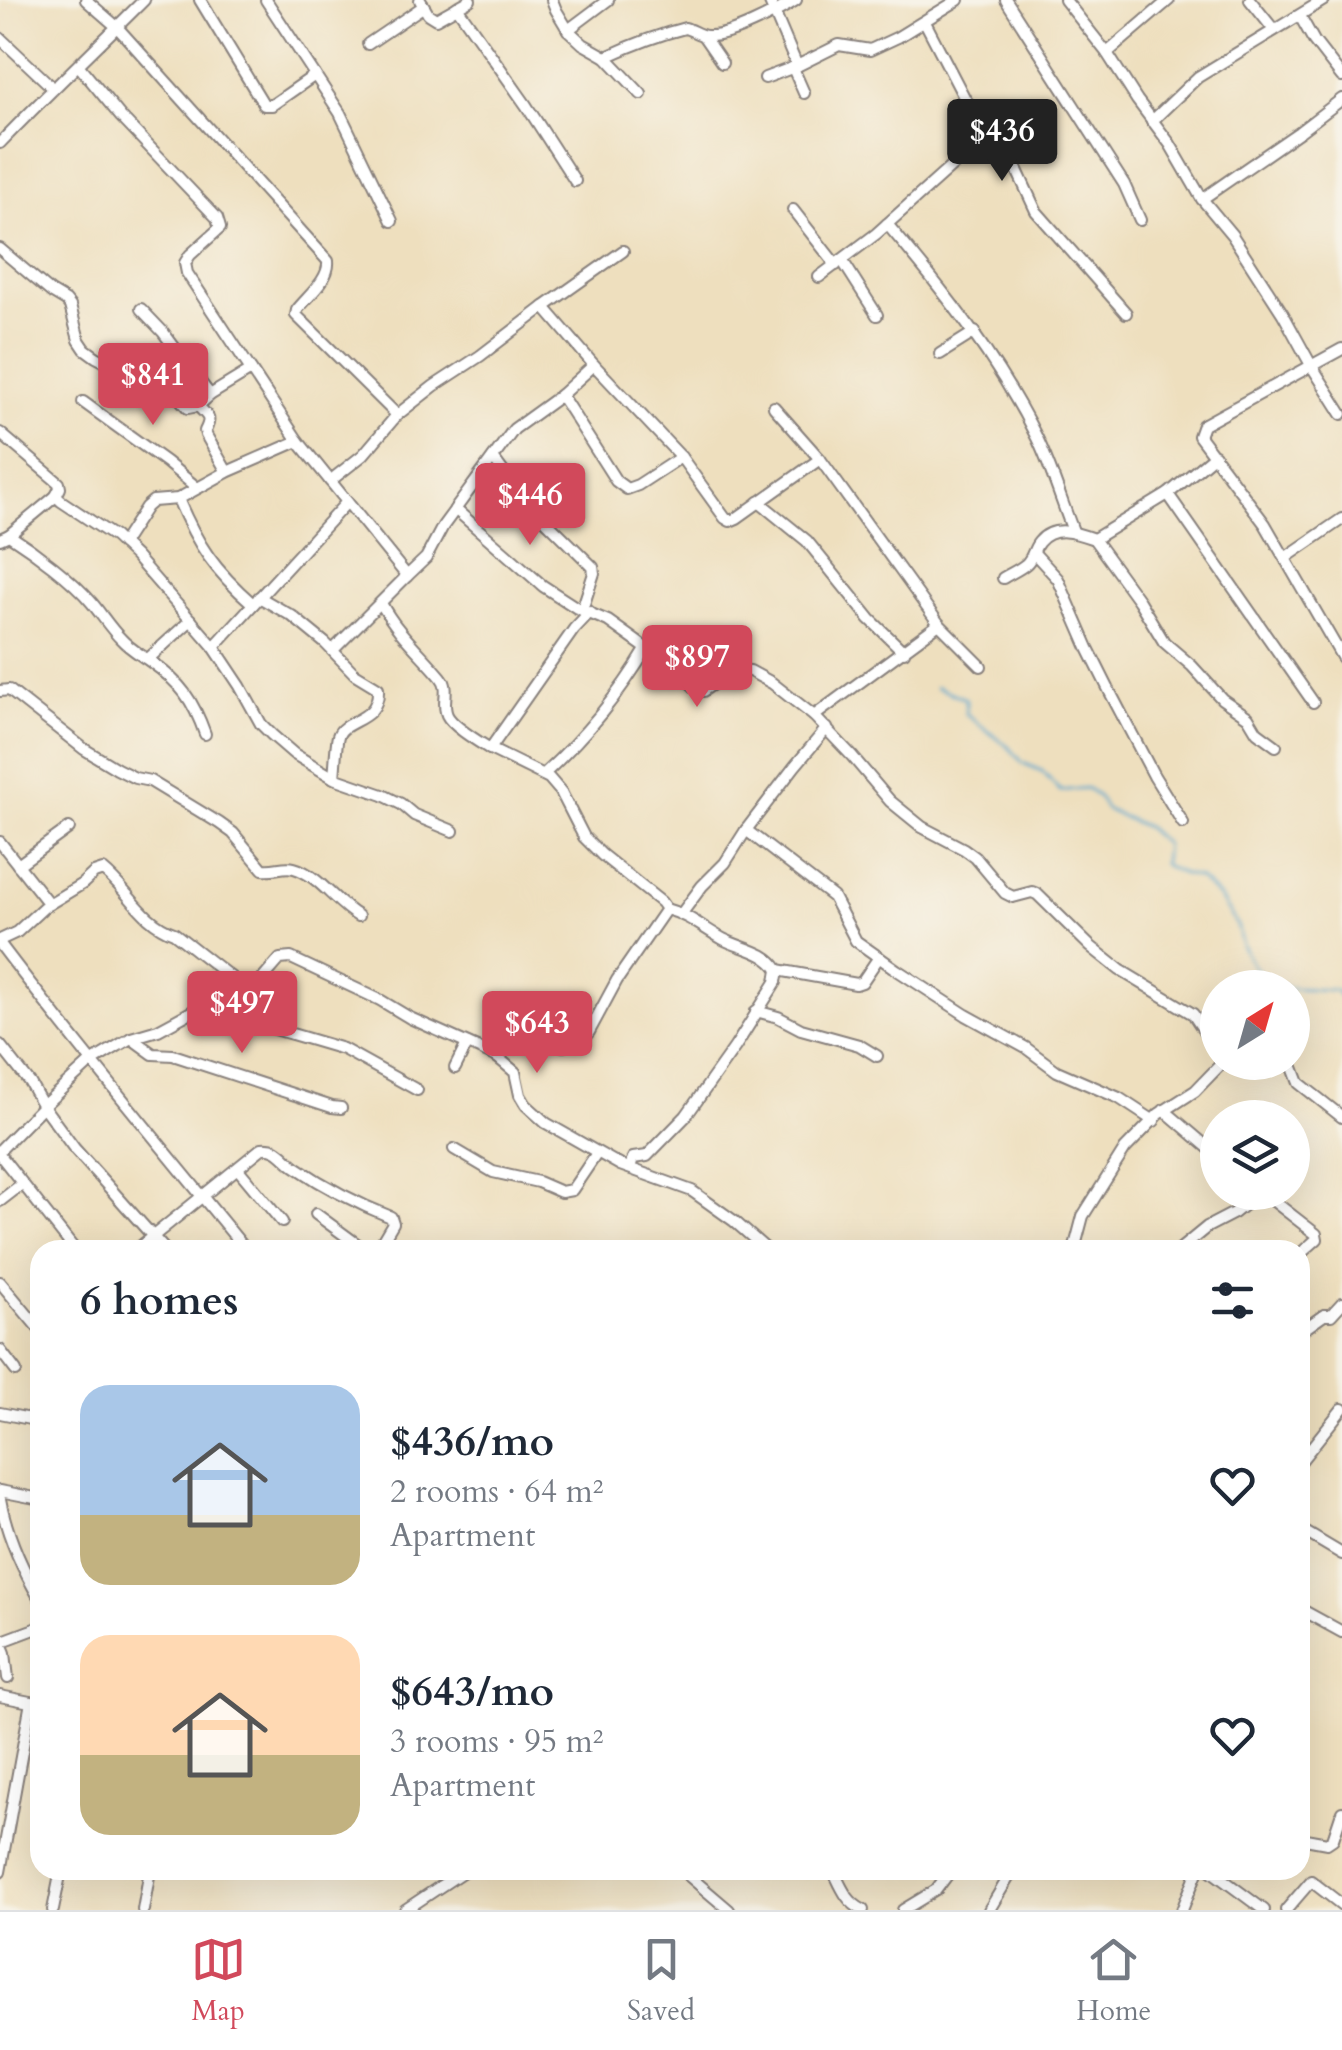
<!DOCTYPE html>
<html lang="en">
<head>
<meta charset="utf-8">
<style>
	body { margin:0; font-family:Cardo,serif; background:#f6f6f7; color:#1f2937; height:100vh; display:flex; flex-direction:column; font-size:38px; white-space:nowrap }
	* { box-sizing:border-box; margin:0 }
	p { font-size:32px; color:#747a83 }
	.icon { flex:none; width:55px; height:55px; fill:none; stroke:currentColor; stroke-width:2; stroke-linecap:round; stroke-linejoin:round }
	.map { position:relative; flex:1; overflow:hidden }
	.side { position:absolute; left:30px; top:1240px; width:1280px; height:640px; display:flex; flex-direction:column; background:#fff; border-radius:30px; box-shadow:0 10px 40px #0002 }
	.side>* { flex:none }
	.needle { width:65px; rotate:37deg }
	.controls { position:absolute; left:1200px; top:970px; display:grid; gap:20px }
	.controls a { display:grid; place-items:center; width:110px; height:110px; border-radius:50%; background:#fff; box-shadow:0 10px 40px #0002; font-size:50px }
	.price { position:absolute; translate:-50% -85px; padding:0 22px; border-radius:10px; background:#d1495b; color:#fff; font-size:32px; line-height:65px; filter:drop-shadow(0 2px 5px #0008) }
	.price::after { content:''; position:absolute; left:50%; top:60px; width:30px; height:22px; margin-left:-15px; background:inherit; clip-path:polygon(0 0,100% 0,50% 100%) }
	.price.active { background:#222; color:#fff }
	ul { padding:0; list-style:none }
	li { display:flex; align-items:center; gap:30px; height:250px; padding:0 50px }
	li span { display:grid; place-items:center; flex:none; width:280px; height:200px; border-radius:30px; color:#555 }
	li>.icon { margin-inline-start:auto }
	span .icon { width:120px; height:120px; fill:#fffc; stroke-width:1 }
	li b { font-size:42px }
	h2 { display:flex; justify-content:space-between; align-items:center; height:120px; padding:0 50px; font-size:42px }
	.tabs { display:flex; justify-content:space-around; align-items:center; height:140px; border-top:2px solid #e0e1e3; background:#fff; font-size:28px; color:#747a83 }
	.tabs a { display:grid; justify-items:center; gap:5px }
	.tabs .active { color:#d1495b }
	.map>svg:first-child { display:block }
</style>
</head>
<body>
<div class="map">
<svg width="1342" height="1910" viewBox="0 0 1342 1910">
	<rect width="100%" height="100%" fill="#f7f3e8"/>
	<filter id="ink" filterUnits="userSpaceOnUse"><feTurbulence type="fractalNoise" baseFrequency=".01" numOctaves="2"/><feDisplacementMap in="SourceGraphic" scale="20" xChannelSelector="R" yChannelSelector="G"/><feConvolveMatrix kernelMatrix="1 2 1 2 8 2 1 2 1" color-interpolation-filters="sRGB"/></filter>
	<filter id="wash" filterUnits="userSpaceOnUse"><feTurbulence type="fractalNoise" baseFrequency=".0048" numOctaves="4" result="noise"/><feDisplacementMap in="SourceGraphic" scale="40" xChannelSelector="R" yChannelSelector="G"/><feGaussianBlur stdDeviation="2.25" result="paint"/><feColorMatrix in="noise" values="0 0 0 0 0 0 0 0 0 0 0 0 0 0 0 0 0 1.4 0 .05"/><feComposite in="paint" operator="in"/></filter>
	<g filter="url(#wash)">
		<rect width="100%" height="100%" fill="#eedfbe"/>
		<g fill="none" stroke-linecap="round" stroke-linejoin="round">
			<g stroke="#52a6ce" stroke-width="2.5">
				<path d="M936,687L966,699V714L1010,748L1023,763L1042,771L1060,791L1086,788L1099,797L1105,809L1146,827L1165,844L1163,864L1180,873L1199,878L1220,898L1237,925L1242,945L1253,966L1269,983L1291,988"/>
				<path d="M1292,988L1335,990L1342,999"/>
			</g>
		</g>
	</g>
	<g filter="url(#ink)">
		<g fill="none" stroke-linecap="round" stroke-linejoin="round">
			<defs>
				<g id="minor">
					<path d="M86,0L117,27L328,261C330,279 308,296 297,310L296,315L397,415"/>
					<path d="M200,0L264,105H272L315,75"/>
					<path d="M266,0L340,113L392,221"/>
					<path d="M420,0L428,14L436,19L470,0"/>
					<path d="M552,0L556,10L568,30L583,44L606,57L641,94"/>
					<path d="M769,0L797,66L839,45L870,50L898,37L958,0"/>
					<path d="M1006,0L1124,184L1140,220"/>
					<path d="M1065,0L1107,53L1137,100L1170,144L1202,199L1232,235L1283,314L1311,365L1342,414"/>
					<path d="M1250,0L1274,30"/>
					<path d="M457,7L526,105L575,181"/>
					<path d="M1300,16L1314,41L1342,77"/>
					<path d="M925,22L965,99L1011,157L1036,211L1126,313"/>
					<path d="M568,30L608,0"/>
					<path d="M704,37L722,63"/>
					<path d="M0,38L53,88"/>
					<path d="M368,44L424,6"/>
					<path d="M1107,53L1169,0"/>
					<path d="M606,57C632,45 657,35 685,28C692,30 700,36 707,36C729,38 777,12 796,0"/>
					<path d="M79,66L121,117L217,218L220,228L190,255L185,263L187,273L298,441L407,576L426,558L443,526L514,429L561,395L594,365"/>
					<path d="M793,68L804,93"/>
					<path d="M765,78L797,66"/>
					<path d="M1152,121L1198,77L1324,0"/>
					<path d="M0,143C47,94 96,48 144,0"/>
					<path d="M1202,199L1299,132L1342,99"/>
					<path d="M793,210L836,265"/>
					<path d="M887,224C944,291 997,358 1037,438C1051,467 1061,500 1073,531"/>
					<path d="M0,249L51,292L66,301L70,306L79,340L85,349L96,357L137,378L159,382L171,389L188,408L198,406L210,395L251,370"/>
					<path d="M842,260L877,315"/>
					<path d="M819,277L876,234L990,132"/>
					<path d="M544,307L623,251"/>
					<path d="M141,309L163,332L210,395"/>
					<path d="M1342,349L1203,425L1199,436L1265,524L1342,657"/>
					<path d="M940,354L975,332"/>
					<path d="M561,395L616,481L627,489L638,485L681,457"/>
					<path d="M83,402L166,462L196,487"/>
					<path d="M198,406C208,417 212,417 205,431L206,435L227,472"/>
					<path d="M774,407L820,459L939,624L981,666"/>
					<path d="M0,433L59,483L60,488L56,496L61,501L115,537L135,556L214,647L240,686L261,724L272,735L294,754L334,778"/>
					<path d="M493,458L521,496L593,567L594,573L582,610"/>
					<path d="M330,481L363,455L397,415L434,386L480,356L544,307L594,365L681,457L725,518L730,521L737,518L820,459"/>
					<path d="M1168,494L1313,702"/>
					<path d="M178,499C198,546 214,570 253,604"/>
					<path d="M759,502L807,541L870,619L904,652"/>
					<path d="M455,509L543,586L577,608L608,621L675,669L698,690L703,691L733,670L750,671L772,683L814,716L852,756L890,801L922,827L964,849L975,857L1005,893L1013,897L1032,892L1037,894L1090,946L1120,970L1193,1014L1218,1052"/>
					<path d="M9,535L56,496"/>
					<path d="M0,539L9,535C34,551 73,580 92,603C102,615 110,628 121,639C130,649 140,654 151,662C181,683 193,700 205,734"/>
					<path d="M1094,539L1139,601L1164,642L1192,666L1222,699L1248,717L1257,732L1276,746"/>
					<path d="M122,544L146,507L153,501L178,499L227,472L298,441"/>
					<path d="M1034,553L1058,579L1088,648L1111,694L1154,776L1183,823"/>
					<path d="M1285,558L1342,519"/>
					<path d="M1003,578C1011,573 1019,570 1026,564C1033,558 1033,549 1039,542C1054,524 1077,533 1094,539L1168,494L1215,455"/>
					<path d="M259,597L292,616L325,643L355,674L378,688C380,723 344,718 338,736C336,743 335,768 334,778L383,795L401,804L414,815L453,831"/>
					<path d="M381,603C397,633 420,652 441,677C451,689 441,702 447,715C452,726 479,742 490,749"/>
					<path d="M214,647L347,502"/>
					<path d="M333,650L407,576"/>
					<path d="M148,659L191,620"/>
					<path d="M0,691L9,690L84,749L117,769L135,778L150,781L219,823L233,833L263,869C274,871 284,865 294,868C319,875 336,904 358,916"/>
					<path d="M814,716L939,624"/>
					<path d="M544,774C584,737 619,695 647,648"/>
					<path d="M746,830L833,897L856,941L897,970L966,1015L1026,1048L1057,1071L1119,1098L1154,1121"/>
					<path d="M0,842L49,904"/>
					<path d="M18,865L69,828"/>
					<path d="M682,913L702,886L725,863L746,830L795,766L827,728"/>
					<path d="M0,940L17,932L44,907L82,884L94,873L103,870C128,890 142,922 174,933L247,990L254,989L280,959L291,958L380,1000L410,1018L497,1057L515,1072L520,1095L526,1105L546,1123L620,1165L692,1191L734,1221L767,1250"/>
					<path d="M0,944C79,1049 164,1149 246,1250"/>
					<path d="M778,970L856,984L862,982L879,957"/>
					<path d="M204,1005L236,982"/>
					<path d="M756,1011L778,1017L801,1029L859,1045L877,1056"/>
					<path d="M131,1038L153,1054L173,1055L332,1107L341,1108"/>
					<path d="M0,1045L30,1083L43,1106L74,1148L165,1250"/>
					<path d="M497,1057L520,1032L528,1028L563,1046L582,1040L589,1032L617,980L666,909L661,902L602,855L584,837L561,792L549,778L490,749L574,629L590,612"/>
					<path d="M1291,1062L1299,1083L1342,1117"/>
					<path d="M455,1068L467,1044"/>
					<path d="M1164,1110L1218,1156"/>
					<path d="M454,1149L493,1172L538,1182L561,1192L572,1190L597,1153"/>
					<path d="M0,1150L43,1106L91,1062L131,1038L158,1030L204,1005L221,1008L258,1024L343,1049L417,1090"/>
					<path d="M0,1155L75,1250"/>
					<path d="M630,1168L633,1158L647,1156L686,1116L735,1047L776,982L778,970C767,951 742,949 723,939C703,928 689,915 666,909"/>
					<path d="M238,1169L282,1222"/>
					<path d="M1262,1192L1316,1234L1317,1239L1300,1254"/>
					<path d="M0,1201L22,1184"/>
					<path d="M316,1214L365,1250"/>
					<path d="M136,1250L262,1148C279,1146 283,1158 296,1167C325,1187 358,1204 391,1217L393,1223L377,1250"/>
					<path d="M1074,1250L1083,1216L1125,1149L1159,1114L1195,1091L1223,1062"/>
					<path d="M1179,1250L1207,1227L1234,1213L1260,1192"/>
					<path d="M0,1282L40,1330"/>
					<path d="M1300,1332L1324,1315H1331L1342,1303"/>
					<path d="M0,1350L16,1371"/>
					<path d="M0,1413L40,1421"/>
					<path d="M1300,1462L1342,1409"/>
					<path d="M0,1491L40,1499"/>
					<path d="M0,1499C7,1536 21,1567 40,1599"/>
					<path d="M1300,1529L1342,1554"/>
					<path d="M1300,1609L1342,1632"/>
					<path d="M0,1641L5,1653L8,1678"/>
					<path d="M0,1642L40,1627"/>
					<path d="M0,1696L40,1704"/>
					<path d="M1300,1838L1327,1843L1333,1839L1342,1812"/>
					<path d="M682,1870L729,1910"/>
					<path d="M833,1870C841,1886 846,1902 863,1910"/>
					<path d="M1091,1870H1092"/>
					<path d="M1210,1870L1264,1910"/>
					<path d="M0,1872L31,1702"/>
					<path d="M53,1910L61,1870"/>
					<path d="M143,1910L150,1870"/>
					<path d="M405,1910L465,1870"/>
					<path d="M903,1910L936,1890L951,1870"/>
					<path d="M989,1910L1013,1870"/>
					<path d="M1182,1910L1198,1870"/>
					<path d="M1286,1910L1311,1881L1342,1905"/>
				</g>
			</defs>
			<use href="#minor" stroke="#88807c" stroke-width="14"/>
			<use href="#minor" stroke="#fff" stroke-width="10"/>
		</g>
	</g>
</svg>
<div class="controls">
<a><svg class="needle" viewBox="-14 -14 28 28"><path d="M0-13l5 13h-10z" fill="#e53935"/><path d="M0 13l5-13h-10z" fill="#747a83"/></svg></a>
<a><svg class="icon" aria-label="layers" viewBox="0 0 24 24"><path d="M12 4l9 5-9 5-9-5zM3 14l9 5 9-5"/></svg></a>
</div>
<b class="price active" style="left:1002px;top:184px">$436</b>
<b class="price" style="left:153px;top:428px">$841</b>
<b class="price" style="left:530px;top:548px">$446</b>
<b class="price" style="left:697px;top:710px">$897</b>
<b class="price" style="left:242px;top:1056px">$497</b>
<b class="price" style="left:537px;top:1076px">$643</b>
<section class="side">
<h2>6 homes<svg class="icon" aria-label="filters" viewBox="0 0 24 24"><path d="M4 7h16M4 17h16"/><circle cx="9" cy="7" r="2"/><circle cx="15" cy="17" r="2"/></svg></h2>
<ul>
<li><span style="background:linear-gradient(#a9c7e8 65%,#c2b280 0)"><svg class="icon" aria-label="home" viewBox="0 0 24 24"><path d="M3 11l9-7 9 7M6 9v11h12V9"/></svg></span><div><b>$436/mo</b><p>2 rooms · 64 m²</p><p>Apartment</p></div><svg class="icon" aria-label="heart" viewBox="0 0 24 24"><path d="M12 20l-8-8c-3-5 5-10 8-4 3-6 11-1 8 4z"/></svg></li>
<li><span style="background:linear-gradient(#ffd9b3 60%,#c2b280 0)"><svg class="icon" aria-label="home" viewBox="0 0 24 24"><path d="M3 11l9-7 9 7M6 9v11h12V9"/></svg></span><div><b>$643/mo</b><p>3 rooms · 95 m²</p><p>Apartment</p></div><svg class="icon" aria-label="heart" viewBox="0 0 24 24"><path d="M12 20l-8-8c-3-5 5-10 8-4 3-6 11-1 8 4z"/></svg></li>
</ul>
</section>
</div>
<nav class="tabs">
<a class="active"><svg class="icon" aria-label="map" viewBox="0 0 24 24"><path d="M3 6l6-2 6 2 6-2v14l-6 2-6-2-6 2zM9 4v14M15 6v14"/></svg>Map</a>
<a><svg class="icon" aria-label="saved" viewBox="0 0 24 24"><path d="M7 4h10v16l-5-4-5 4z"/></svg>Saved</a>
<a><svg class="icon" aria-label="home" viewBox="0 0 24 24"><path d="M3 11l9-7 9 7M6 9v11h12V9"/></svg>Home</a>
</nav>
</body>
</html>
